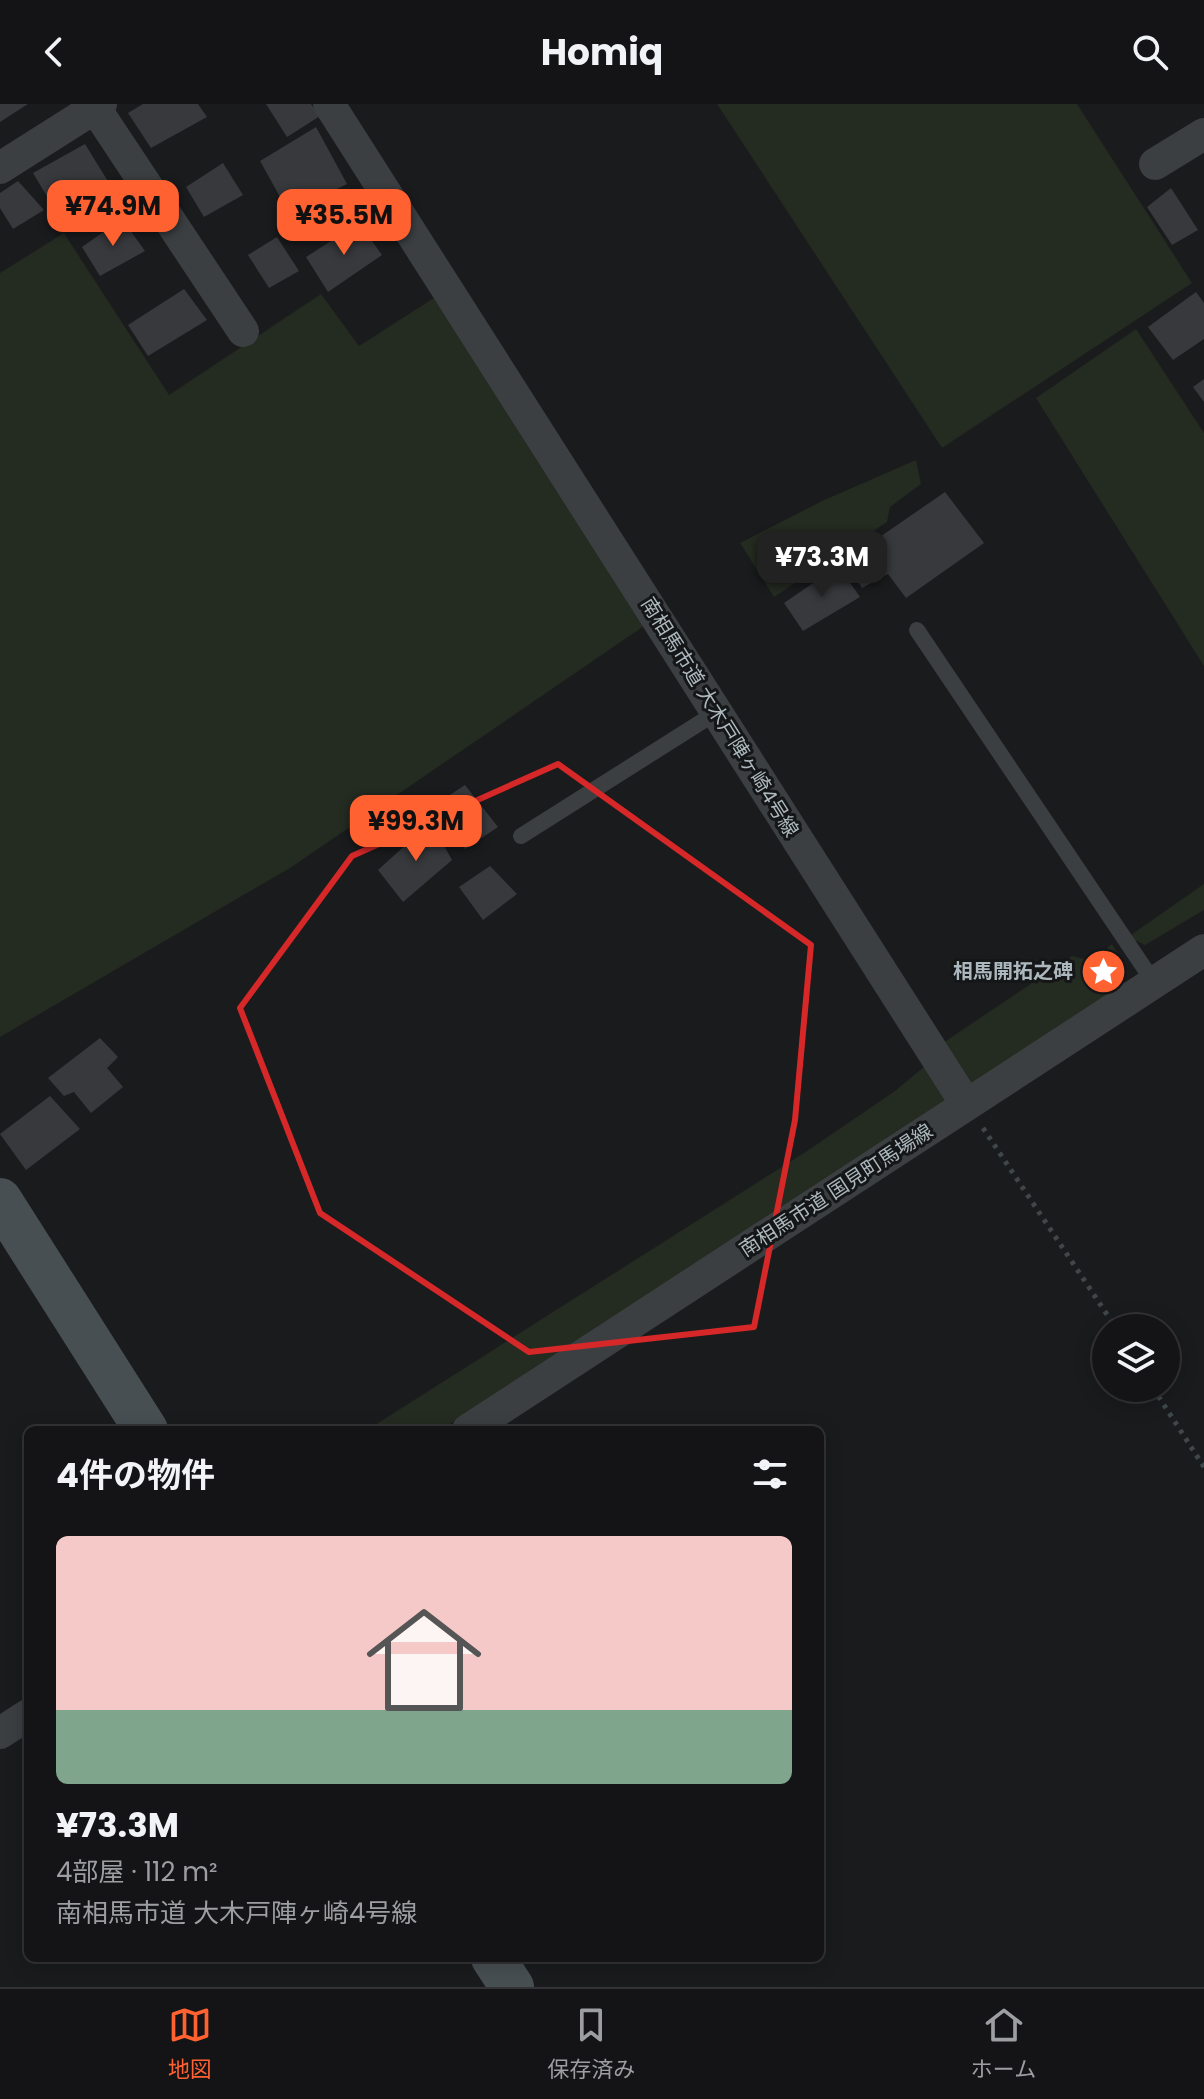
<!DOCTYPE html>
<html lang="ja">
<head>
<meta charset="utf-8">
<style>
	body { margin:0; font-family:Poppins,"Noto Sans JP",sans-serif; background:#212123; color:#f1f3f6; height:100vh; display:flex; flex-direction:column; font-size:30px; white-space:nowrap }
	* { box-sizing:border-box; margin:0 }
	p { font-size:26px; color:#9d9ea1 }
	.icon { flex:none; width:44px; height:44px; fill:none; stroke:currentColor; stroke-width:2; stroke-linecap:round; stroke-linejoin:round }
	.map { position:relative; flex:1; overflow:hidden }
	.drawer { position:absolute; left:24px; top:1322px; width:800px; height:536px; display:flex; flex-direction:column; background:#141416; border-radius:12px; box-shadow:0 4px 20px #0003,0 0 0 2px #333335 }
	.drawer>* { flex:none }
	.buttons { position:absolute; left:1092px; top:1210px; display:grid; gap:16px }
	.buttons a { display:grid; place-items:center; width:88px; height:88px; border-radius:50%; background:#141416; box-shadow:0 4px 20px #0003,0 0 0 2px #333335; font-size:40px }
	.price { position:absolute; translate:-50% -68px; padding:0 18px; border-radius:16px; background:#ff6130; color:#111; font-size:26px; line-height:52px; filter:drop-shadow(0 2px 4px #0008) }
	.price::after { content:''; position:absolute; left:50%; top:48px; width:24px; height:18px; margin-left:-12px; background:inherit; clip-path:polygon(0 0,100% 0,50% 100%) }
	.price.selected { background:#222; color:#fff }
	ul { padding:0; list-style:none }
	li { display:grid; align-content:center; gap:16px; height:424px; padding:0 32px }
	li span { display:grid; place-items:center; height:248px; border-radius:12px; color:#555 }
	li>.icon { margin-inline-start:auto }
	span .icon { width:144px; height:144px; fill:#fffc; stroke-width:1 }
	li b { font-size:34px }
	h2 { display:flex; justify-content:space-between; align-items:center; height:96px; padding:0 32px; font-size:34px }
	header { display:flex; justify-content:space-between; align-items:center; height:104px; padding:0 32px; background:#141416; font-size:36px; font-weight:700 }
	.tab-bar { display:flex; justify-content:space-around; align-items:center; height:112px; border-top:2px solid #333335; background:#141416; font-size:22px; color:#9d9ea1 }
	.tab-bar a { display:grid; justify-items:center; gap:4px }
	.tab-bar .selected { color:#ff6130 }
	.map>svg:first-child { display:block }
</style>
</head>
<body>
<header><svg class="icon" aria-label="back" viewBox="0 0 24 24"><path d="M15 5l-7 7 7 7"/></svg>Homiq<svg class="icon" aria-label="search" viewBox="0 0 24 24"><circle cx="10" cy="10" r="6"/><path d="M15 15l6 6"/></svg></header>
<div class="map">
<svg width="1204" height="1883" viewBox="0 0 1204 1883">
	<rect width="100%" height="100%" fill="#1a1b1d"/>
	<g fill="#242b21">
		<path d="M717,0H1077L1192,179L942,344Z"/>
		<path d="M64,129L169,291L321,190L359,242L440,190L647,520L290,764L0,933V169Z"/>
		<path d="M1136,225L1204,329V562L1036,294Z"/>
		<path d="M916,356L921,380L890,403L887,418L774,493L740,439L822,397Z"/>
		<path d="M1204,780V806L1145,841L1128,833Z"/>
		<path d="M1112,840C1128,867 1129,868 1109,894L976,981L961,979L937,943L1072,852L1092,857Z"/>
		<path d="M926,961L946,996L441,1326H367L807,1047L895,987Z"/>
	</g>
	<g fill="#37393c">
		<path d="M0,0H28L0,18Z"/>
		<path d="M143,0H198L207,13L151,44L128,9Z"/>
		<path d="M266,0H311L320,12L287,33Z"/>
		<path d="M316,23L347,80L289,109L260,57Z"/>
		<path d="M85,40L109,79L57,109L33,69Z"/>
		<path d="M223,59L243,91L204,113L186,83Z"/>
		<path d="M18,77L44,106L13,125L0,104V89Z"/>
		<path d="M1171,84L1198,126L1172,141L1147,103Z"/>
		<path d="M122,115L145,147L100,172L82,143Z"/>
		<path d="M359,119L382,151L328,188L306,153Z"/>
		<path d="M277,133L299,167L269,184L248,151Z"/>
		<path d="M184,185L207,216L148,252L128,221Z"/>
		<path d="M1196,188L1204,199V235L1173,256L1148,223Z"/>
		<path d="M1204,275V298L1193,283Z"/>
		<path d="M945,388L984,439L906,494L888,470L862,484L845,457Z"/>
		<path d="M838,462L860,493L803,527L784,499Z"/>
		<path d="M465,681L498,723L465,745L433,702Z"/>
		<path d="M431,718L452,756L403,798L378,766Z"/>
		<path d="M490,762L517,790L483,816L459,783Z"/>
		<path d="M100,934L118,953L107,964L123,983L91,1009L74,988L64,992L48,974Z"/>
		<path d="M50,992L80,1025L26,1066L0,1030Z"/>
	</g>
	<g fill="none" stroke-linecap="round" stroke-linejoin="round">
		<g stroke="#404749" stroke-width="5" stroke-dasharray="4 6" stroke-linecap="butt">
			<path d="M983,1024L1116,1224"/>
			<path d="M1153,1284L1204,1363"/>
		</g>
		<g stroke="#3b3f42" stroke-width="16">
			<path d="M917,526L1155,880"/>
			<path d="M521,732L717,608"/>
		</g>
		<g stroke="#3b3f42" stroke-width="32">
			<path d="M329,0L966,1000"/>
			<path d="M95,4L243,227"/>
			<path d="M1155,60L1204,30"/>
			<path d="M0,64L101,0"/>
			<path d="M468,1326L1204,846"/>
			<path d="M0,1629L28,1611"/>
		</g>
		<g stroke="#484f52" stroke-width="44">
			<path d="M0,1096L146,1326"/>
			<path d="M493,1854L512,1883"/>
		</g>
	</g>
	<path fill="none" stroke="#d62828" stroke-width="6" stroke-linejoin="round" d="M558,660L811,841L795,1016L754,1223L529,1248L320,1109L240,904L352,752Z"/>
	<defs>
		<symbol id="sight-disc" viewBox="-11 -11 22 22"><circle r="9.5" fill="#ff6130" stroke="#151618"/><path d="M0-6L1.8-2.2L6-1.7L2.9 1.2L3.7 5.4L0 3.3L-3.7 5.4L-2.9 1.2L-6-1.7L-1.8-2.2Z" fill="#fff"/></symbol>
	</defs>
	<g fill-rule="evenodd">
		<use href="#sight-disc" x="1078" y="842" width="51" height="51"/>
	</g>
	<g text-anchor="middle" dominant-baseline="central" stroke-width="6" stroke-linejoin="round" paint-order="stroke">
		<g font-size="20" fill="#acb8bd" stroke="#151618">
			<text transform="translate(720 613) rotate(58)">南相馬市道 大木戸陣ヶ崎4号線</text>
			<text transform="translate(836 1086) rotate(-33)">南相馬市道 国見町馬場線</text>
		</g>
		<g font-size="20" font-weight="bold" fill="#acb8bd" stroke="#151618" text-anchor="end">
			<text x="1073" y="867">相馬開拓之碑</text>
		</g>
	</g>
</svg>
<div class="buttons">
<a><svg class="icon" aria-label="layers" viewBox="0 0 24 24"><path d="M12 4l9 5-9 5-9-5zM3 14l9 5 9-5"/></svg></a>
</div>
<b class="price" style="left:113px;top:144px">¥74.9M</b>
<b class="price" style="left:344px;top:153px">¥35.5M</b>
<b class="price selected" style="left:822px;top:495px">¥73.3M</b>
<b class="price" style="left:416px;top:759px">¥99.3M</b>
<section class="drawer">
<h2>4件の物件<svg class="icon" aria-label="filters" viewBox="0 0 24 24"><path d="M4 7h16M4 17h16"/><circle cx="9" cy="7" r="2"/><circle cx="15" cy="17" r="2"/></svg></h2>
<ul>
<li><span style="background:linear-gradient(#f6c9c9 70%,#7fa58c 0)"><svg class="icon" aria-label="home" viewBox="0 0 24 24"><path d="M3 11l9-7 9 7M6 9v11h12V9"/></svg></span><div><b>¥73.3M</b><p>4部屋 · 112 m²</p><p>南相馬市道 大木戸陣ヶ崎4号線</p></div></li>
</ul>
</section>
</div>
<nav class="tab-bar">
<a class="selected"><svg class="icon" aria-label="map" viewBox="0 0 24 24"><path d="M3 6l6-2 6 2 6-2v14l-6 2-6-2-6 2zM9 4v14M15 6v14"/></svg>地図</a>
<a><svg class="icon" aria-label="saved" viewBox="0 0 24 24"><path d="M7 4h10v16l-5-4-5 4z"/></svg>保存済み</a>
<a><svg class="icon" aria-label="home" viewBox="0 0 24 24"><path d="M3 11l9-7 9 7M6 9v11h12V9"/></svg>ホーム</a>
</nav>
</body>
</html>
